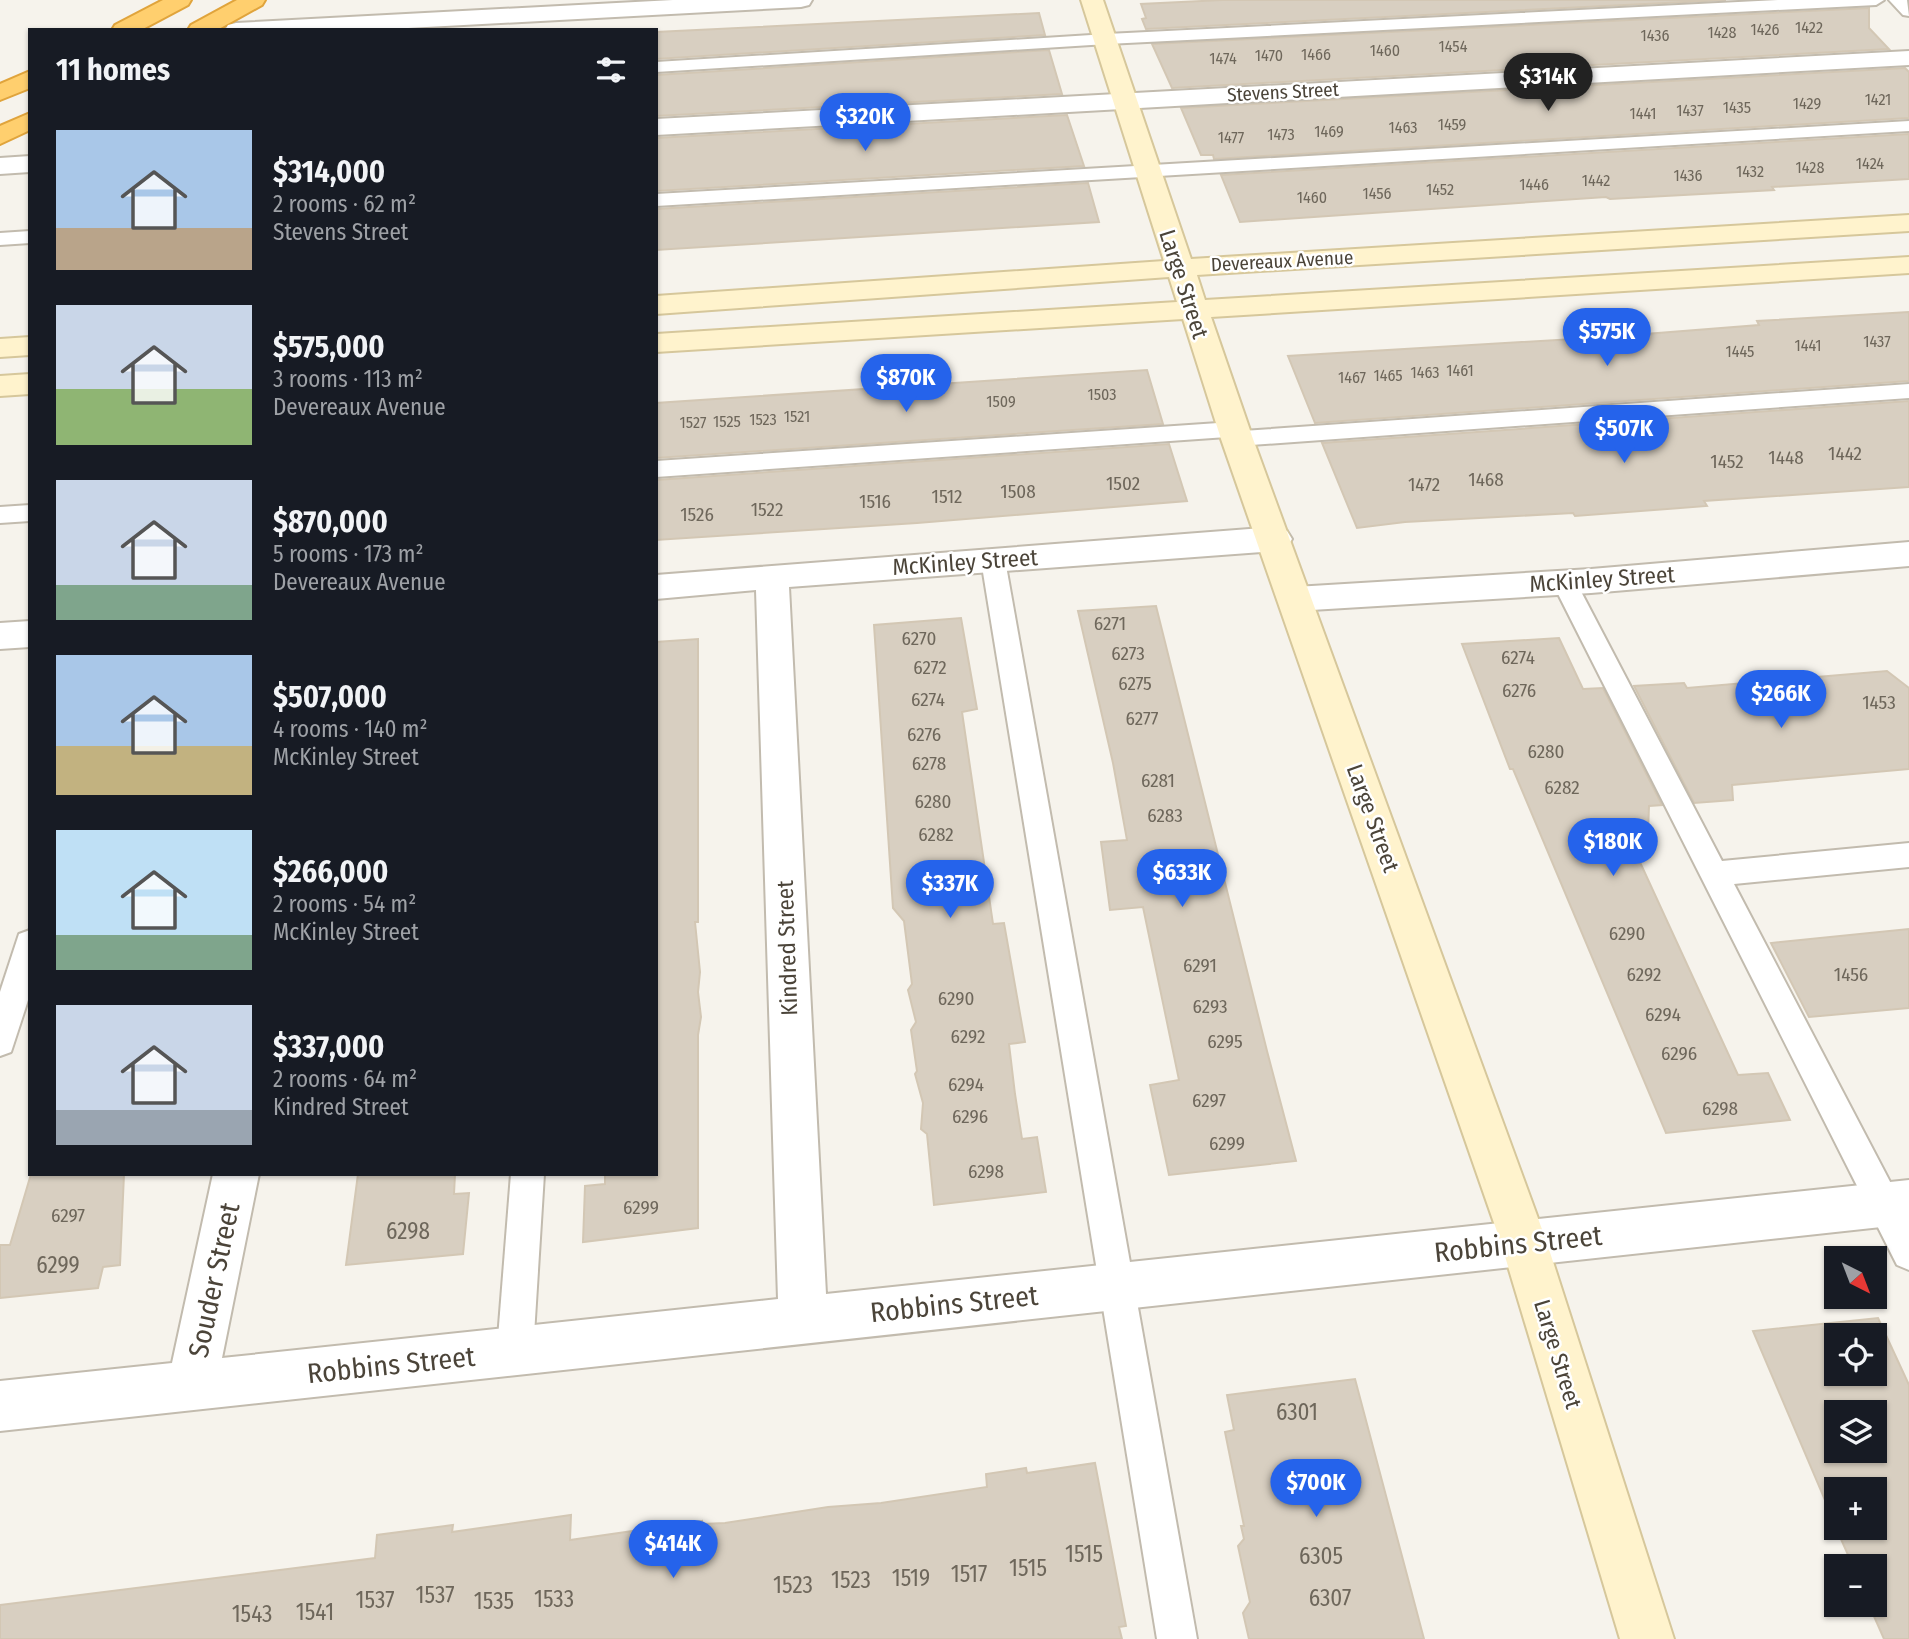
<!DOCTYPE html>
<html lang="en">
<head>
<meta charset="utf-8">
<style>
	body { margin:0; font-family:"Fira Sans Condensed",sans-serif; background:#20242c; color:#f1f3f6; height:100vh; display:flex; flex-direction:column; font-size:26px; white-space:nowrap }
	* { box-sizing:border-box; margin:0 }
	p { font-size:23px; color:#9ea1a6 }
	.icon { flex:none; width:38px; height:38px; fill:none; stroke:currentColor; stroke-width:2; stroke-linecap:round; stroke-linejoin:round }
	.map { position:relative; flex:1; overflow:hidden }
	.panel { position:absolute; left:28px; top:28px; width:630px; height:1148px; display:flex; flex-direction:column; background:#171b24; border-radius:0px; box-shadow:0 2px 5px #0004 }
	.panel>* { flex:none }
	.needle { width:46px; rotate:138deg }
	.tools { position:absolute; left:1824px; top:1246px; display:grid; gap:14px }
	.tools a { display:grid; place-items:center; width:63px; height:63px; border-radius:0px; background:#171b24; box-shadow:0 2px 5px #0004; font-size:35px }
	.price { position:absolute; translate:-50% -60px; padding:0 16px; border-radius:24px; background:#2563eb; color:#fff; font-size:23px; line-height:46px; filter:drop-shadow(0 2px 4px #0008) }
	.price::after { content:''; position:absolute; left:50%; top:42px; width:21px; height:16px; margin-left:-10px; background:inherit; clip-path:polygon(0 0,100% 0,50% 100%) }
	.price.on { background:#222; color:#fff }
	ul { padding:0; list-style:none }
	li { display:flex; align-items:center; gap:21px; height:175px; padding:0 28px }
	li span { display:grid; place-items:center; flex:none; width:196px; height:140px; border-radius:0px; color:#555 }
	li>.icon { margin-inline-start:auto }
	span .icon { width:84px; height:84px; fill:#fffc; stroke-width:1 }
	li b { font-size:30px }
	h2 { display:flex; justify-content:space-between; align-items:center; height:84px; padding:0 28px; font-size:30px }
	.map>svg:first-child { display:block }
</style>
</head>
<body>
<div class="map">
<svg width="1909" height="1639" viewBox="0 0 1909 1639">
	<rect width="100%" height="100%" fill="#f6f3ec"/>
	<g fill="#d8cfc1" stroke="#d3c7b4" stroke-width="2" fill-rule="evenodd">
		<path d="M1222,0H1726L1146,29L1142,19L1146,18L1141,4Z"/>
		<path d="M1869,8V28L1889,49L1172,88L1152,44Z"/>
		<path d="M1039,13L1045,35L656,59V32Z"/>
		<path d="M1049,50L1062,94L656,116V75Z"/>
		<path d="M1905,68L1909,72V118L1214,159L1213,155H1201L1181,108Z"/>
		<path d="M1067,115L1084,166L656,191V138Z"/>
		<path d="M1909,134V179L1772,187L1774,190L1610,199L1606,197L1240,222L1221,175Z"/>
		<path d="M1088,183L1099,222L656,250V209Z"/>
		<path d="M1909,312V381L1315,423L1288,356L1607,337L1759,325L1757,321Z"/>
		<path d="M1147,370L1163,424L656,458V403Z"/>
		<path d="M1909,401V487L1704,501L1707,506L1575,516L1573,513L1405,522L1357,528L1322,443Z"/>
		<path d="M1169,444L1187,501L917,523L656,540V480Z"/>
		<path d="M1156,606L1267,1051L1296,1161L1169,1175L1150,1085L1179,1080L1143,907L1110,910L1101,842L1127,840L1113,763L1078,611Z"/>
		<path d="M961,618L977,709L962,712L993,924L1004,923L1025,1042L1009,1044L1015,1094L1022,1139L1037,1137L1046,1192L934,1205L927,1134L921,1129L923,1103L915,1074L917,1071L911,1030L916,1022L908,990L912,984L904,921L893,908L874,625Z"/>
		<path d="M1559,638L1583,689L1603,688L1662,805L1649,806L1648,832L1627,834L1738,1075L1768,1073L1790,1120L1666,1133L1513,769H1510L1462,644Z"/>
		<path d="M698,639V922H695L700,972L698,992L701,1017L698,1035V1228L583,1242L585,1186L605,1184V1174H656V642Z"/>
		<path d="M1887,671L1909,688V769L1732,785L1733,800L1694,803L1634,686L1684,683L1687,688Z"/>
		<path d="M1909,929V1008L1809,1017L1771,943Z"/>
		<path d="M31,1174H124L120,1265L103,1267L98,1288L0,1298V1245H10Z"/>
		<path d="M358,1174H455L454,1194L469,1193L463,1254L346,1265Z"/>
		<path d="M1878,1318L1909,1385V1639H1884L1869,1605H1874V1566H1853L1836,1528H1874V1489H1836V1526L1753,1331ZM1836,1335H1874V1374H1836ZM1836,1412H1874V1451H1836Z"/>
		<path d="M1355,1379L1424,1639H1249L1243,1613L1250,1602L1238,1546L1244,1539L1241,1526H1244L1225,1432L1234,1430L1227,1395Z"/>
		<path d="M1095,1463L1126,1626L1119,1627L1122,1639H0V1605L375,1558L377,1535L453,1525L452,1532L571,1515L570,1540L702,1521V1524L725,1523L828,1507L881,1503L987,1487L986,1474L1026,1468L1027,1473Z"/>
	</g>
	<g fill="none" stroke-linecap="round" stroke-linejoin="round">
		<defs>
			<g id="lane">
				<path d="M1778,0H1884L1876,5L1107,44L656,72V62L1107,34Z"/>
				<path d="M1889,0H1907L1909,16L1903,15Z"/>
				<path d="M1909,121V131L656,206V194Z"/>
				<path d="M30,231V243L0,245V233Z"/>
				<path d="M1909,384V398L1237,446L1229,444L1227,437L656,477V461L1233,422L1241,424L1243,431Z"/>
				<path d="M30,505V521L0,523V507Z"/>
				<path d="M993,551L1002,554L1005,560L1197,1639H1157L981,560L984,554Z"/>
				<path d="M1564,573L1573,576L1576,582L1722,861L1909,843V867L1734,884L1909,1218V1270L1897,1265L1552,582L1555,576Z"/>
				<path d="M30,930V994L11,1052L0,1056V992L19,934Z"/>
				<path d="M511,1174H544L533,1351L528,1364L515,1369L502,1364L497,1351Z"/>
			</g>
			<g id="street">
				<path d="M673,0H812L809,5L801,7L371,30H225L228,25L236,23Z"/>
				<path d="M1909,51V65L656,135V119Z"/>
				<path d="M30,156V172L0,174V158Z"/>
				<path d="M1275,527L1287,531L1292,539L1287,547L1275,551L789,587L826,1294L1909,1180V1224L0,1431V1381L172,1363L213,1174H259L222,1358L778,1299L756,590L656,599V575Z"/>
				<path d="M1909,542V566L1591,593L1295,611L1283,608L1278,599L1283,590L1295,587L1591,569Z"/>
				<path d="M30,621V647L0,649V623Z"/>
			</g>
			<g id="secondary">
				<path d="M1081,0H1103L1191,259L1909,215V231L1197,275L1205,300L1909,257V273L1211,317L1253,439L1547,1243L1674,1639H1620L1501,1243L1221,439L1183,319L656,352V334L1177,302L1169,277L656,314V296L1164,261Z"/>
				<path d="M30,337V355L0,357V339Z"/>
				<path d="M30,374V394L0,396V376Z"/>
			</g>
			<g id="highway">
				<path d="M163,0H191L188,5L141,30H112L115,25Z"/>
				<path d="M237,0H265L262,5L217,30H188L191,25Z"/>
				<path d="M30,71V88L0,100V84Z"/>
				<path d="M30,113V130L0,144V126Z"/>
			</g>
		</defs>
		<use href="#lane" stroke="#c2bbae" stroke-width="4"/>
		<use href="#street" stroke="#c2bbae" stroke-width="4"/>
		<use href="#secondary" stroke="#d6c79b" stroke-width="4"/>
		<use href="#highway" stroke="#e0a43c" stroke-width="4"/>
		<use href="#lane" fill="#fff" fill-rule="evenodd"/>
		<use href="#street" fill="#fff" fill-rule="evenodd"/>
		<use href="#secondary" fill="#fff3cd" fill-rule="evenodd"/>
		<use href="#highway" fill="#ffcf6e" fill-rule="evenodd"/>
	</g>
	<g text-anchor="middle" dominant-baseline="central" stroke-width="5" stroke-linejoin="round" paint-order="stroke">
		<g font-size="16" fill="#6e675b">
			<text x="1809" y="27">1422</text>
			<text x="1765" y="29">1426</text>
			<text x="1722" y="32">1428</text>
			<text x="1655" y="35">1436</text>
			<text x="1453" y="46">1454</text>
			<text x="1385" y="50">1460</text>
			<text x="1316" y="54">1466</text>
			<text x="1269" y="55">1470</text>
			<text x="1223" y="58">1474</text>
			<text x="1878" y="99">1421</text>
			<text x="1807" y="103">1429</text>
			<text x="1737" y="107">1435</text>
			<text x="1690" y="110">1437</text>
			<text x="1643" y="113">1441</text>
			<text x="1452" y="124">1459</text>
			<text x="1403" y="127">1463</text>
			<text x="1329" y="131">1469</text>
			<text x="1281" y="134">1473</text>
			<text x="1231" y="137">1477</text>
			<text x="1870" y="163">1424</text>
			<text x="1810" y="167">1428</text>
			<text x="1750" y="171">1432</text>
			<text x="1688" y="175">1436</text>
			<text x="1596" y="180">1442</text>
			<text x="1534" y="184">1446</text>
			<text x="1440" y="189">1452</text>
			<text x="1377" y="193">1456</text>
			<text x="1312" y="197">1460</text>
			<text x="1877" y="341">1437</text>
			<text x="1808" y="345">1441</text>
			<text x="1740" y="351">1445</text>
			<text x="1460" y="370">1461</text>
			<text x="1425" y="372">1463</text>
			<text x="1388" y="375">1465</text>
			<text x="1352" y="377">1467</text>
			<text x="1102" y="394">1503</text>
			<text x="1001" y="401">1509</text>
			<text x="797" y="416">1521</text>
			<text x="763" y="419">1523</text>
			<text x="727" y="421">1525</text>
			<text x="693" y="422">1527</text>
		</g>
		<g font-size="19" fill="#4b4439" stroke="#fff">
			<text transform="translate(1283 92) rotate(-3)">Stevens Street</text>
			<text transform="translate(1282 261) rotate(-3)">Devereaux Avenue</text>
		</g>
		<g font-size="19" fill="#6e675b">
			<text x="1845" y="453">1442</text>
			<text x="1786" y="457">1448</text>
			<text x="1727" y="461">1452</text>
			<text x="1486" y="479">1468</text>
			<text x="1123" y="483">1502</text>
			<text x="1424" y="484">1472</text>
			<text x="1018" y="491">1508</text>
			<text x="947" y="496">1512</text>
			<text x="875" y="501">1516</text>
			<text x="767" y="509">1522</text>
			<text x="697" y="514">1526</text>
			<text x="1110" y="623">6271</text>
			<text x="919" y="638">6270</text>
			<text x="1128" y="653">6273</text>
			<text x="1518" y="657">6274</text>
			<text x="930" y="667">6272</text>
			<text x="1135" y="683">6275</text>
			<text x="1519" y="690">6276</text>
			<text x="928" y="699">6274</text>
			<text x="1879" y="702">1453</text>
			<text x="1142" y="718">6277</text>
			<text x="924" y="734">6276</text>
			<text x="1546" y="751">6280</text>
			<text x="929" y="763">6278</text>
			<text x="1158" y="780">6281</text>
			<text x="1562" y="787">6282</text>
			<text x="933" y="801">6280</text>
			<text x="1165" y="815">6283</text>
			<text x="936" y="834">6282</text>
			<text x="1627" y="933">6290</text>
			<text x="1200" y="965">6291</text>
			<text x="1644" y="974">6292</text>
			<text x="1851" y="974">1456</text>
			<text x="956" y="998">6290</text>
			<text x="1210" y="1006">6293</text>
			<text x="1663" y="1014">6294</text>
			<text x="968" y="1036">6292</text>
			<text x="1225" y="1041">6295</text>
			<text x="1679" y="1053">6296</text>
			<text x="966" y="1084">6294</text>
			<text x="1209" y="1100">6297</text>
			<text x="1720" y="1108">6298</text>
			<text x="970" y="1116">6296</text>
			<text x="1227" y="1143">6299</text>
			<text x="986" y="1171">6298</text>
			<text x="641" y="1207">6299</text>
			<text x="68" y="1215">6297</text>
		</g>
		<g font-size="23" fill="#4b4439" stroke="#fff">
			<text transform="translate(1184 284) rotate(72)">Large Street</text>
			<text transform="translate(965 562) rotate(-4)">McKinley Street</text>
			<text transform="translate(1602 579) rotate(-4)">McKinley Street</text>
			<text transform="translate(1373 818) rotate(70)">Large Street</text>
			<text transform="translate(787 948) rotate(-92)">Kindred Street</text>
			<text transform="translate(1558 1354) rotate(73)">Large Street</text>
		</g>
		<g font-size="23" fill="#6e675b">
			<text x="408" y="1231">6298</text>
			<text x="58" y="1265">6299</text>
			<text x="1297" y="1412">6301</text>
			<text x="1084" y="1554">1515</text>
			<text x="1321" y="1556">6305</text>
			<text x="1028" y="1568">1515</text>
			<text x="969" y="1574">1517</text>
			<text x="911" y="1578">1519</text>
			<text x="851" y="1580">1523</text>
			<text x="793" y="1585">1523</text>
			<text x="435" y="1595">1537</text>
			<text x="1330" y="1598">6307</text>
			<text x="554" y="1599">1533</text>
			<text x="375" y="1600">1537</text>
			<text x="494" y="1601">1535</text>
			<text x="315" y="1612">1541</text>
			<text x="252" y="1614">1543</text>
		</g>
		<g font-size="28" fill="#4b4439" stroke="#fff">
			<text transform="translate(1518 1244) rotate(-6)">Robbins Street</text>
			<text transform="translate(214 1280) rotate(-78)">Souder Street</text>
			<text transform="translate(954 1304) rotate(-6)">Robbins Street</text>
			<text transform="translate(391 1365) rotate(-6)">Robbins Street</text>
		</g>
	</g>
</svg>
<div class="tools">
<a><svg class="needle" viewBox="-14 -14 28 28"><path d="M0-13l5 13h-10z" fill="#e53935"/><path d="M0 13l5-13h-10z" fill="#9ea1a6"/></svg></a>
<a><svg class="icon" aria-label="locate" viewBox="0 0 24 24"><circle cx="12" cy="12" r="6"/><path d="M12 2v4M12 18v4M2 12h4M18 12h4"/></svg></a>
<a><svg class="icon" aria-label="layers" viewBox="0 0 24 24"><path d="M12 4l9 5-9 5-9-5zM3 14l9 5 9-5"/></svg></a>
<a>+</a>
<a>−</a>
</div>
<b class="price on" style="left:1548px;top:113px">$314K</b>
<b class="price" style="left:865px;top:153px">$320K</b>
<b class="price" style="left:1607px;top:368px">$575K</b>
<b class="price" style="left:906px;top:414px">$870K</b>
<b class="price" style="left:1624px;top:465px">$507K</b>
<b class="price" style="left:1781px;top:730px">$266K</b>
<b class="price" style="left:1613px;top:878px">$180K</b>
<b class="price" style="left:1182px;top:909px">$633K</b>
<b class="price" style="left:950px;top:920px">$337K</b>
<b class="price" style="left:1316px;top:1519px">$700K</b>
<b class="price" style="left:673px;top:1580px">$414K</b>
<section class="panel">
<h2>11 homes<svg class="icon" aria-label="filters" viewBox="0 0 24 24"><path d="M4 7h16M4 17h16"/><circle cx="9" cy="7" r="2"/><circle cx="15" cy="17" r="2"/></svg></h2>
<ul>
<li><span style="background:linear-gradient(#a9c7e8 70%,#b9a48a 0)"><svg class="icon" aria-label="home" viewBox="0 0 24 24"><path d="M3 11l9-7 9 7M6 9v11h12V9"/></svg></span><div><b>$314,000</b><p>2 rooms · 62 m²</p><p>Stevens Street</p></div></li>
<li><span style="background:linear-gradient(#c9d6e8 60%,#8fb573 0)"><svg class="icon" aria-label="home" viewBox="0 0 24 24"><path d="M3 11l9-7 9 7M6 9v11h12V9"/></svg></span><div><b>$575,000</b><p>3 rooms · 113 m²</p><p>Devereaux Avenue</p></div></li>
<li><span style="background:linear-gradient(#c9d6e8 75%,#7fa58c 0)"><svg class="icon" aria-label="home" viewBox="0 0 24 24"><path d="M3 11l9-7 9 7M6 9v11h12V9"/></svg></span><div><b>$870,000</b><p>5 rooms · 173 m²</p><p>Devereaux Avenue</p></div></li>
<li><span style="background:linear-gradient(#a9c7e8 65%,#c2b280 0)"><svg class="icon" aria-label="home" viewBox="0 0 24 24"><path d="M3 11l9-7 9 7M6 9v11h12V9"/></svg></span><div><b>$507,000</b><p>4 rooms · 140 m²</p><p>McKinley Street</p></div></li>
<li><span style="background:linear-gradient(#bfe0f5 75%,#7fa58c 0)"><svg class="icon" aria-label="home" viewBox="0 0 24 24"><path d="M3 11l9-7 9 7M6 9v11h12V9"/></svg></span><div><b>$266,000</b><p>2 rooms · 54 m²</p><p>McKinley Street</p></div></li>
<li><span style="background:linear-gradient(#c9d6e8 75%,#9aa5b1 0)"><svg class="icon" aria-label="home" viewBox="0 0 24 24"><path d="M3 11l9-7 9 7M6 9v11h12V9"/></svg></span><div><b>$337,000</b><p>2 rooms · 64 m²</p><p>Kindred Street</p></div></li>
</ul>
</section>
</div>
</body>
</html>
